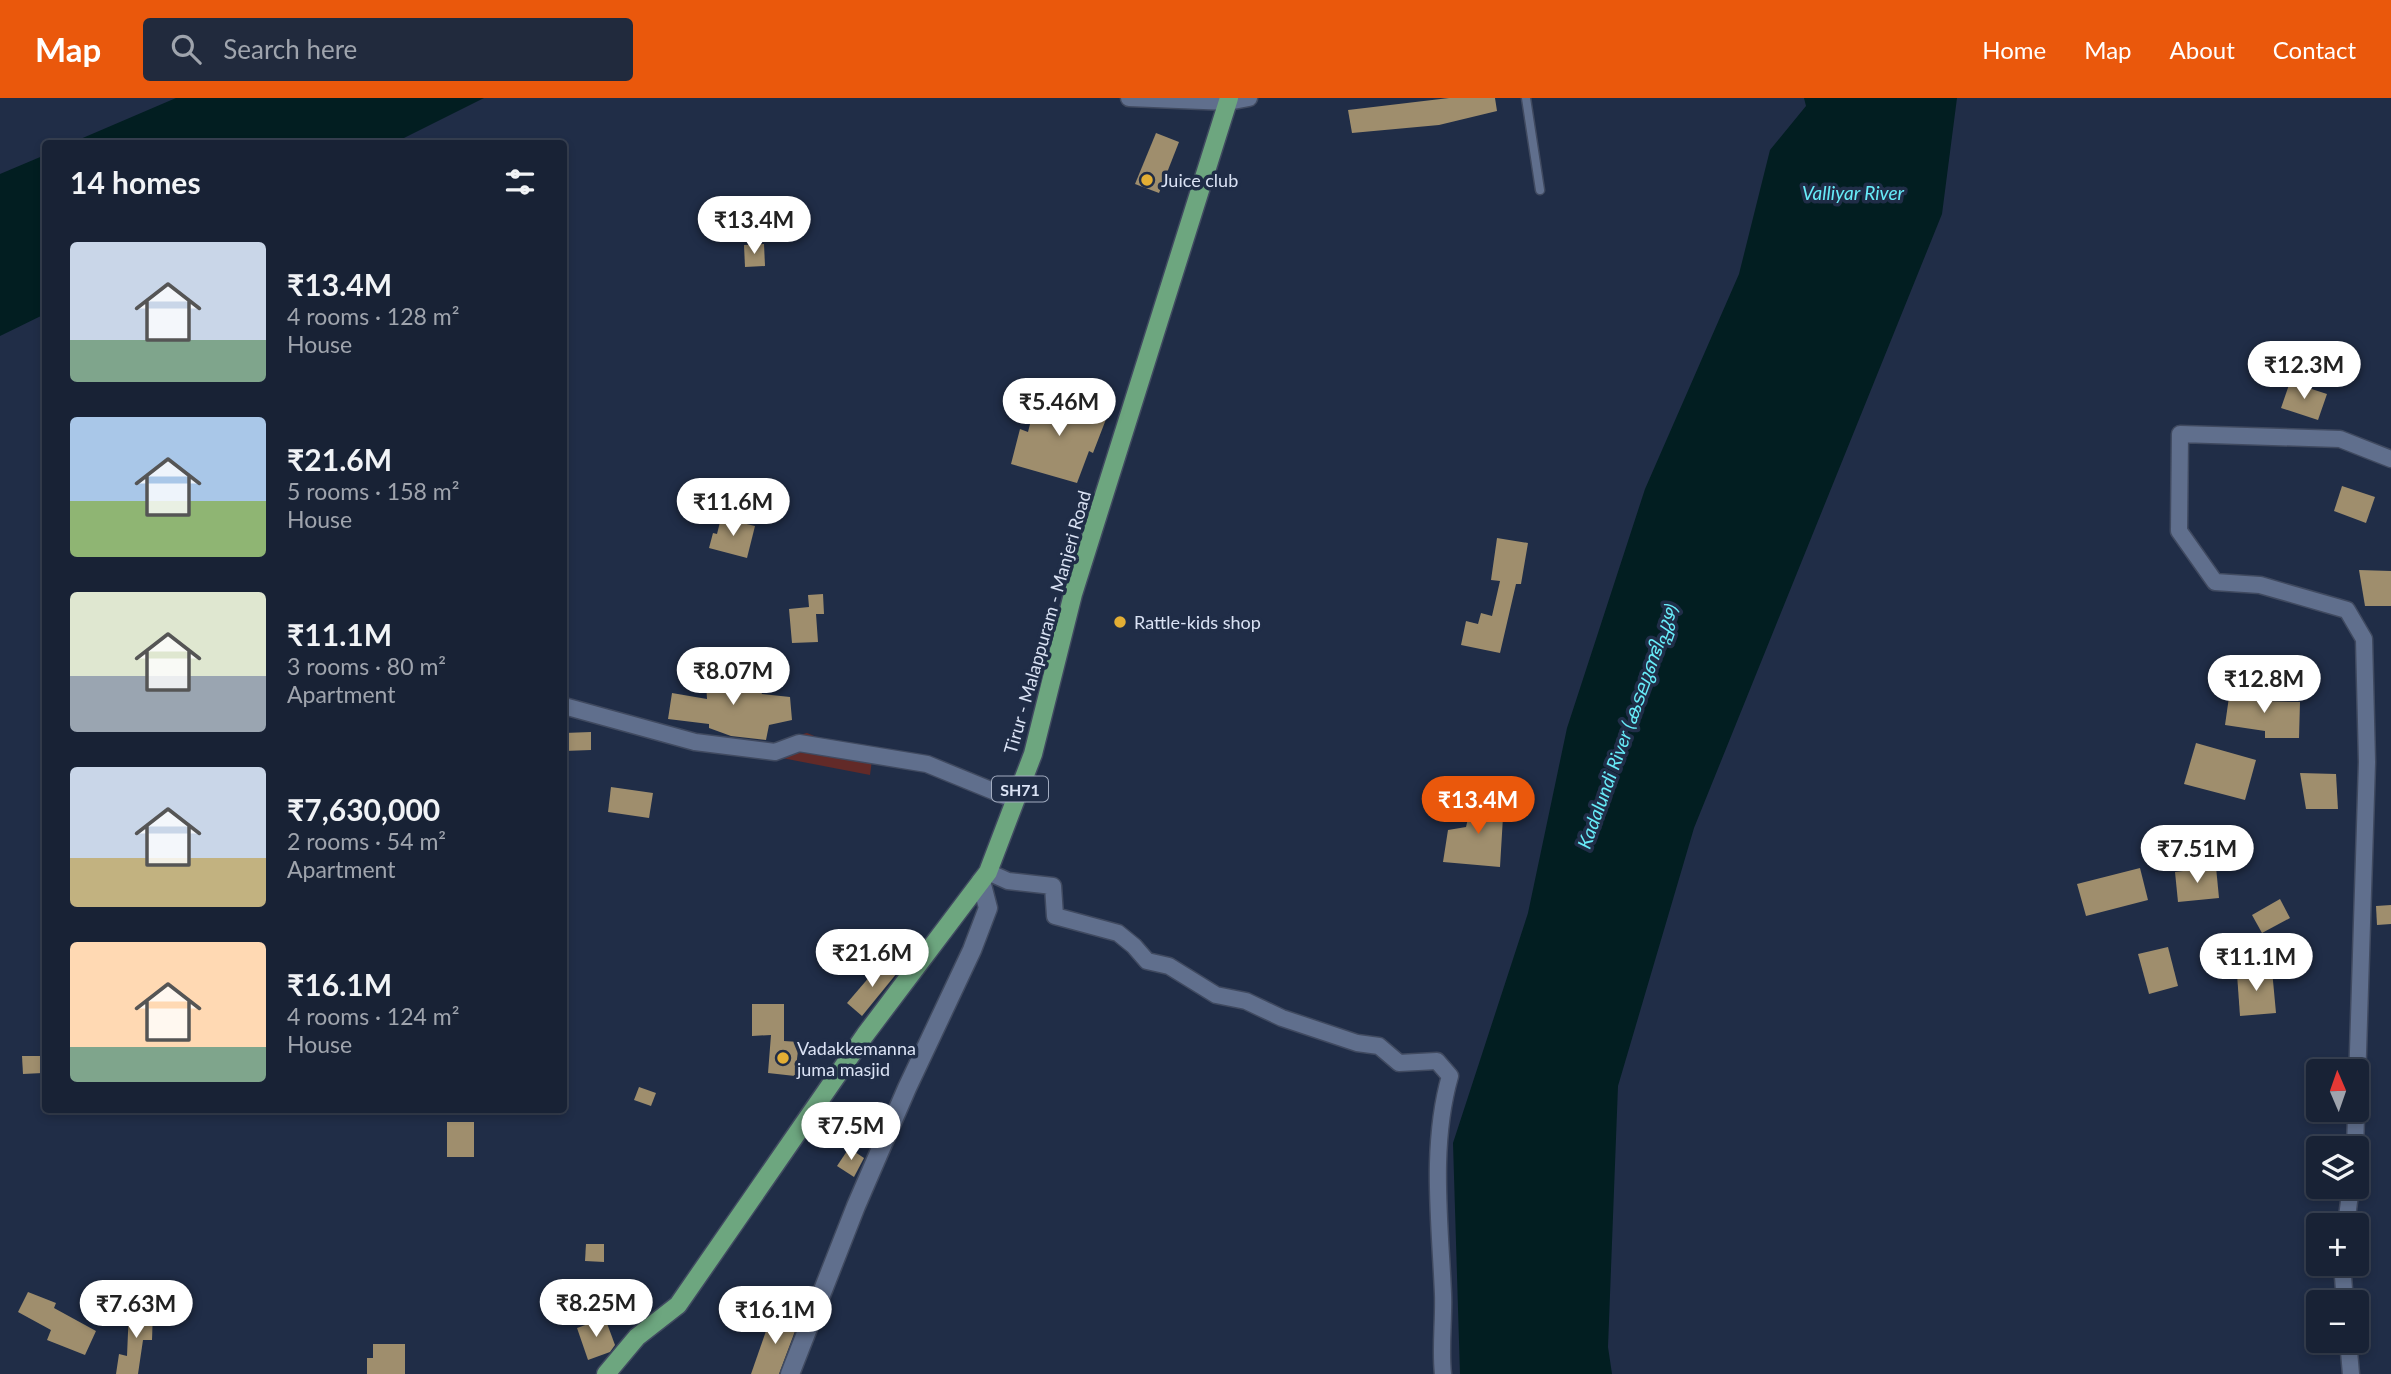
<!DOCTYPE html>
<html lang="en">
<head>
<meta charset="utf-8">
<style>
	body { margin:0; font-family:Lato,"Noto Sans Malayalam",sans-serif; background:#212a3d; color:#f1f3f6; height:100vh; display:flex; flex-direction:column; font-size:26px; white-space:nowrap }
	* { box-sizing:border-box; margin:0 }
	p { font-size:23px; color:#9fa4ad }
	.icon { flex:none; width:38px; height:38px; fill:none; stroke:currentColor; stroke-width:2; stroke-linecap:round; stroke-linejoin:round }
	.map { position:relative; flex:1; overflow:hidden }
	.side { position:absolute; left:42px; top:42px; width:525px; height:973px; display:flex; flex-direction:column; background:#182235; border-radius:7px; box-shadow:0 4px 10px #0003,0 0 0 2px #363f50 }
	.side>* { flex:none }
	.needle { width:46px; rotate:358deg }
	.tools { position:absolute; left:2306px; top:961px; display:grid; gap:14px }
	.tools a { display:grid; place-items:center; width:63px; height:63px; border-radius:7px; background:#182235; box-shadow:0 4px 10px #0003,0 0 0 2px #363f50; font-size:35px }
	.price { position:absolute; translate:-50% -60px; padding:0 16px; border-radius:24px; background:#fff; color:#222; font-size:23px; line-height:46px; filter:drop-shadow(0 2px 4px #0008) }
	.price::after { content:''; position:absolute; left:50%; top:42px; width:21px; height:16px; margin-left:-10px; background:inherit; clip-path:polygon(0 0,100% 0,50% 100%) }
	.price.selected { background:#ea580c; color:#fff }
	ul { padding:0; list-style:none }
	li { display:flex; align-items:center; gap:21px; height:175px; padding:0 28px }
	li span { display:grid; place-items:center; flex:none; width:196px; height:140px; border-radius:7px; color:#555 }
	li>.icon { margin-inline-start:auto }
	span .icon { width:84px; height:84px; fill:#fffc; stroke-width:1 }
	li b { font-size:30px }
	h2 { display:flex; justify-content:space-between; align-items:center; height:84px; padding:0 28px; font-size:30px }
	header { display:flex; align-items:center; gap:42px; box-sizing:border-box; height:98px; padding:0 35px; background:#ea580c; color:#fff }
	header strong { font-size:33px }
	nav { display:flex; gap:38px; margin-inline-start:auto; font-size:24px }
	.search { width:490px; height:63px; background:#212a3d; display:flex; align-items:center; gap:18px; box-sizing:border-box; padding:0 24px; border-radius:7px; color:#9fa4ad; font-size:26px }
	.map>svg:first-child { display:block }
</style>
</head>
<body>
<header>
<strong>Map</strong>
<div class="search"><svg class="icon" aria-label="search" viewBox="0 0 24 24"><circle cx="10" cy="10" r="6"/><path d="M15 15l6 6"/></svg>Search here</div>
<nav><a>Home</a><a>Map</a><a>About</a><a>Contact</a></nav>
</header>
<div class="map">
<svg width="2391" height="1276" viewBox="0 0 2391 1276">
	<rect width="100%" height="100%" fill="#202d47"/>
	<path fill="#622a28" d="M807,635L872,662L870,677L782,660L785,641Z"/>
	<g fill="#021e21">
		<path d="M176,0H484L394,45H71Z"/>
		<path d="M1804,0H1957L1942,116L1694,730L1618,988L1608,1249L1612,1276H1460L1453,1045L1528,815L1567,630L1645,391L1739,176L1770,52L1806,8Z"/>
		<path d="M45,57V216L0,238V76Z"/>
	</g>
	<g fill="#9f8e6d">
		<path d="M1449,0H1495L1497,13L1439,27L1352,35L1348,12Z"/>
		<path d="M1156,35L1179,44L1159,95L1135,86Z"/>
		<path d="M764,146L765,168L745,169L744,147Z"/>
		<path d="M2290,284L2327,296L2318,322L2281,310Z"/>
		<path d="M1038,294L1108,316L1093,355L1089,353L1077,385L1011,366L1020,331L1028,334Z"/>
		<path d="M2342,388L2375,399L2366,425L2334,413Z"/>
		<path d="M721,420L755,428L747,460L709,450L713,435L717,436Z"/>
		<path d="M1497,440L1528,445L1521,486H1516L1500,555L1461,547L1466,523L1478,526L1481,515L1492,518L1500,483L1491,482Z"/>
		<path d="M2359,472L2391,473V508H2365Z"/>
		<path d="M823,496L824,516H816L818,544L792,545L789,511L809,509L808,497Z"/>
		<path d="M738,567L740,581L757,584L762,596L790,599L792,622L769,627L766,642L731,638L709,630V626L668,621L672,595L707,601L706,585L713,575Z"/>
		<path d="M2230,592L2260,597L2259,603L2300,604L2299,640H2265V633L2225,627Z"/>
		<path d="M591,634V652L564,653V635Z"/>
		<path d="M2196,645L2256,662L2245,702L2184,686Z"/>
		<path d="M2300,675L2336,676L2338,711H2306Z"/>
		<path d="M611,689L653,695L649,720L608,714Z"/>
		<path d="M1473,700L1504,702L1500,769L1443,764L1448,732L1466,729Z"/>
		<path d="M2216,769L2219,800L2178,804L2175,774Z"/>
		<path d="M2140,770L2148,802L2086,818L2077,786Z"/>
		<path d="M2280,801L2290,820L2262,835L2252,817Z"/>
		<path d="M2391,807V826L2377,827L2376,808Z"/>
		<path d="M2168,849L2178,888L2149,896L2138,856Z"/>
		<path d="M883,863L897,875L862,918L847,905Z"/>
		<path d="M2272,872L2276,915L2240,918L2237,876Z"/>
		<path d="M752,906H784V943L799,944L795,978L768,975L771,937L752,938Z"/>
		<path d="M22,958H42L43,975L23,976Z"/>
		<path d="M639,989L656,995L651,1008L634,1002Z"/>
		<rect x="447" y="1024" width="27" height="35"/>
		<path d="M849,1050L864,1060L854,1079L837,1068Z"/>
		<path d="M586,1146H604V1164L585,1163Z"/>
		<path d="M28,1194L56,1205L54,1210L96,1233L85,1257L47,1242L51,1232L18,1214Z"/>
		<path d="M129,1211L153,1212L152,1242H143L138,1276H116L119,1256L127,1258Z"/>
		<path d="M772,1216L798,1225L779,1276H751Z"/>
		<path d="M605,1220L615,1247L610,1254L588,1262L577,1230Z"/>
		<path d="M373,1246H405V1276H367V1260H373Z"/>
	</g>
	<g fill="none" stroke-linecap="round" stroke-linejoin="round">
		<defs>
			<path id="service" d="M1526,0L1540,92"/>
			<g id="minor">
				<path d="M1129,0L1228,4L1249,0"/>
				<path d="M564,608L695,644L775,654L799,645L927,666L1015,702"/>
				<path d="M988,774L1008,783L1053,788L1055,818L1118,835L1134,848L1147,863L1169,868L1216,897L1246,903L1282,920L1357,945L1379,948L1399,965L1437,963L1450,978C1430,1048 1440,1124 1443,1196C1444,1222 1440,1250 1443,1276"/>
				<path d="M2355,1050L2367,664L2364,541L2347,512L2260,487L2215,484L2179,433L2180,336L2340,341L2391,361"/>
				<path d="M2346,1127L2351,1088"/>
				<path d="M2342,1166L2345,1204"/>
				<path d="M2348,1242L2351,1276"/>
			</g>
			<path id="secondary" d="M790,1276L856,1108L907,990L972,852L988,810L981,783"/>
			<path id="primary" d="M606,1276L637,1239L678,1207L865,937L988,774L1033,656L1073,496L1229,0"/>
		</defs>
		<use href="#service" stroke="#404a60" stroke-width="11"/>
		<use href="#minor" stroke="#404a60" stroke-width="19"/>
		<use href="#secondary" stroke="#404a60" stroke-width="21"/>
		<use href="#primary" stroke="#404a60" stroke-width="21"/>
		<use href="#service" stroke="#606f8d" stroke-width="8"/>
		<use href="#minor" stroke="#606f8d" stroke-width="16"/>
		<use href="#secondary" stroke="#606f8d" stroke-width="18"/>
		<use href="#primary" stroke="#6da67f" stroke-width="18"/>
	</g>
	<g fill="#e3ae34" stroke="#202d47" stroke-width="2.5">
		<circle cx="1147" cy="82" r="7"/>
		<circle cx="1120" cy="524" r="7"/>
		<circle cx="783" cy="960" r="7"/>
	</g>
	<g text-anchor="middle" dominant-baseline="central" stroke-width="7" stroke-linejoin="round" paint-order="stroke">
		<rect fill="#202d47" stroke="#a2acc0" stroke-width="2" x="992" y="678.5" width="56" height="25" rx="5"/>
		<g font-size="16" font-weight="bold" fill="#dae2f4">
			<text x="1020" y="691">SH71</text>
		</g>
		<g font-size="18" fill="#dae2f4" stroke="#202d47" text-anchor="start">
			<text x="1161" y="82">Juice club</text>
			<text x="1134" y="524">Rattle-kids shop</text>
			<text x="797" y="950">Vadakkemanna<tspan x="797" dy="21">juma masjid</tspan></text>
		</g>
		<g font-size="18" fill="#dae2f4" stroke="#202d47">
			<text transform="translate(1047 524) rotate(-74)">Tirur - Malappuram - Manjeri Road</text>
		</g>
		<g font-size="19" font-style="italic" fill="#67ecf9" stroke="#202d47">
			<text x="1853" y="94">Valliyar River</text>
			<text transform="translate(1627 628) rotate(-70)">Kadalundi River (കടലുണ്ടിപ്പുഴ)</text>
		</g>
	</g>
</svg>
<div class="tools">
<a><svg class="needle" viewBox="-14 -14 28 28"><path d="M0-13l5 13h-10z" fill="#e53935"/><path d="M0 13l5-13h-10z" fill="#9fa4ad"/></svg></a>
<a><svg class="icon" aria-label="layers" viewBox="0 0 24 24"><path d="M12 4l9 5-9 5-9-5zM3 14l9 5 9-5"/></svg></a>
<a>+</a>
<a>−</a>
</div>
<b class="price" style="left:754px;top:158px">₹13.4M</b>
<b class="price" style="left:2304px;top:303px">₹12.3M</b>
<b class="price" style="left:1059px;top:340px">₹5.46M</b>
<b class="price" style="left:733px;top:440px">₹11.6M</b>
<b class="price" style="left:733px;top:609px">₹8.07M</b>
<b class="price" style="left:2264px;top:617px">₹12.8M</b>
<b class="price selected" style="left:1478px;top:738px">₹13.4M</b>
<b class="price" style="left:2197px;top:787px">₹7.51M</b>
<b class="price" style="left:872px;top:891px">₹21.6M</b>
<b class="price" style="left:2256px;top:895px">₹11.1M</b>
<b class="price" style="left:851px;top:1064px">₹7.5M</b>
<b class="price" style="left:596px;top:1241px">₹8.25M</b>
<b class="price" style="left:136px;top:1242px">₹7.63M</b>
<b class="price" style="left:775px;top:1248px">₹16.1M</b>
<section class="side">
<h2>14 homes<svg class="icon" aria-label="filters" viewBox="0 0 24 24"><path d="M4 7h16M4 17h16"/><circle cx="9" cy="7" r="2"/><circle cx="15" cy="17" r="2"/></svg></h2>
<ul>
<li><span style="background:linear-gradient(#c9d6e8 70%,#7fa58c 0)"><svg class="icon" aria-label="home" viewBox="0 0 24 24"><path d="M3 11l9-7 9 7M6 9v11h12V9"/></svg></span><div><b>₹13.4M</b><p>4 rooms · 128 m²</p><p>House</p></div></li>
<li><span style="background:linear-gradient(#a9c7e8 60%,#8fb573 0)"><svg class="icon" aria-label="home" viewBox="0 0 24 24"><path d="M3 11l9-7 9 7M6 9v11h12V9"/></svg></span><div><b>₹21.6M</b><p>5 rooms · 158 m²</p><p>House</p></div></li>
<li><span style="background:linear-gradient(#dfe7d0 60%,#9aa5b1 0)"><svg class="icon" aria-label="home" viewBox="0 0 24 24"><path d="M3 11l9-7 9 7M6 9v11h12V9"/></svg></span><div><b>₹11.1M</b><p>3 rooms · 80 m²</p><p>Apartment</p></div></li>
<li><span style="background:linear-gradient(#c9d6e8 65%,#c2b280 0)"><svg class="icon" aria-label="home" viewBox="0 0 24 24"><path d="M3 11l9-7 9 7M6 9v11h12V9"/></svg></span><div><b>₹7,630,000</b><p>2 rooms · 54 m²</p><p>Apartment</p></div></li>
<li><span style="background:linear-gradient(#ffd9b3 75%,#7fa58c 0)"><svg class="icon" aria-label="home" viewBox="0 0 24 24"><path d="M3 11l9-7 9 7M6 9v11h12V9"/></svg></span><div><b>₹16.1M</b><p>4 rooms · 124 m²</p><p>House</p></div></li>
</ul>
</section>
</div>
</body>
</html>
